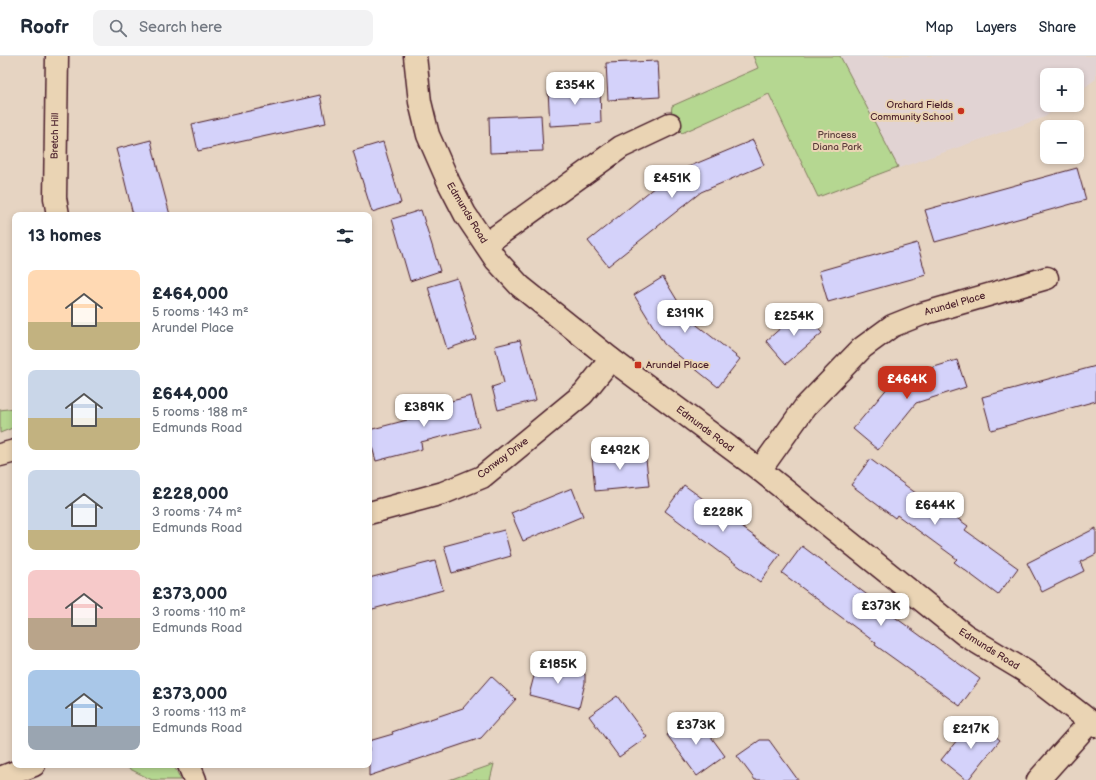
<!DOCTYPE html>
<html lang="en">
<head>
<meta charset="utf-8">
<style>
	body { margin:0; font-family:"Balsamiq Sans",sans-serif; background:#f2f2f3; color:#1f2937; height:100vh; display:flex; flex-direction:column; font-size:15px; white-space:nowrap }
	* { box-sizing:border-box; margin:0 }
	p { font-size:13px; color:#747a83 }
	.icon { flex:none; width:22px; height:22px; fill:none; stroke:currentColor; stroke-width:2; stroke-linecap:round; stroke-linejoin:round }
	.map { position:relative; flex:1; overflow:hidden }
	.side { position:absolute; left:12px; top:156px; width:360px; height:556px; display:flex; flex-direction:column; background:#fff; border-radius:8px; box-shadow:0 2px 6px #0003 }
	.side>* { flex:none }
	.fabs { position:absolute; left:1040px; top:12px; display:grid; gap:8px }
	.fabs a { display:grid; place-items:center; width:44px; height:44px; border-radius:8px; background:#fff; box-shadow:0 2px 6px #0003; font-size:20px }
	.price { position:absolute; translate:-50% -34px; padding:0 9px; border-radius:8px; background:#fff; color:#222; font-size:13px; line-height:26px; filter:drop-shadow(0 1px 2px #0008) }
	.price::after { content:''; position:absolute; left:50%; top:24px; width:12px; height:9px; margin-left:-6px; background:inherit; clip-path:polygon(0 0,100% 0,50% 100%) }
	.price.current { background:#c8321e; color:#fff }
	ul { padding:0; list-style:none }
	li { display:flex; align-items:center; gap:12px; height:100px; padding:0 16px }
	li span { display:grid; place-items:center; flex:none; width:112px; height:80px; border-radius:8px; color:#555 }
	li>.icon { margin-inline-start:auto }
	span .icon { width:48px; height:48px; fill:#fffc; stroke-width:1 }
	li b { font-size:17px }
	h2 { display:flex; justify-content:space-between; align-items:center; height:48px; padding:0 16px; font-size:17px }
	header { display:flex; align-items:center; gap:24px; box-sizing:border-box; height:56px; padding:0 20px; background:#fff; border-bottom:1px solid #e0e1e3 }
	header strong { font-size:19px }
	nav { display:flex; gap:22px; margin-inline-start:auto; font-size:14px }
	.search { width:280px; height:36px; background:#f2f2f3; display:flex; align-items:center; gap:10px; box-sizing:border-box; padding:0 14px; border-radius:8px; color:#747a83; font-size:15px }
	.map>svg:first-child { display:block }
</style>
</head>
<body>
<header>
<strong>Roofr</strong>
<div class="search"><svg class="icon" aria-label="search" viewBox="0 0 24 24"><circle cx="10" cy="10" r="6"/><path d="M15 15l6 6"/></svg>Search here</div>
<nav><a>Map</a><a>Layers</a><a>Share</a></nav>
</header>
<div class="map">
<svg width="1096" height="724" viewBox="0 0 1096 724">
	<rect width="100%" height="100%" fill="#e6d4c2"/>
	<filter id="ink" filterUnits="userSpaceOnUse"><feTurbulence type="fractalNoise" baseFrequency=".025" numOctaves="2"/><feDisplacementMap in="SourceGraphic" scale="8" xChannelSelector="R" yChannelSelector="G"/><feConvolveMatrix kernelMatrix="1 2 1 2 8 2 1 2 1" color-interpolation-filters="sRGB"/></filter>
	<g filter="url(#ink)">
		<path fill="#e1d3d3" d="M840,0H1096V23L1077,37V19H1047V49H1060L1045,61L899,112Z"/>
		<g fill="#b5d791" stroke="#807b5e">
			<path d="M753,0H840L898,111L818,141L769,38L682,77L670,67L672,50L758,12Z"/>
			<path d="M15,352V371L0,377V354Z"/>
			<path d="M494,708L490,724H449Z"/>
			<path d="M126,709H170L175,712L181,724H152L126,711Z"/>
		</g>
		<g fill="#d4d2fa" stroke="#4a1f2b">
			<path d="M658,5L660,41L608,44L606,7Z"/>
			<path d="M600,31L601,67L550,70L548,34Z"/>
			<path d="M320,39L326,67L198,95L192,68Z"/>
			<path d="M541,59L543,95L490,97L489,61Z"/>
			<path d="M151,84L157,110L170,159H133L123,118L116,93Z"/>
			<path d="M753,84L764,109L701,136L608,210L588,185L671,118Z"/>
			<path d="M383,86L401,147L372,156L353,95Z"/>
			<path d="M1077,112L1086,144L935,186L925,154Z"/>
			<path d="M421,154L440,215L410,225L392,163Z"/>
			<path d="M917,187L926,219L828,246L819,215Z"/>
			<path d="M663,221L688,262L740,303L718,331L664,288L634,239Z"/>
			<path d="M457,222L476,283L447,293L428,231Z"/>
			<path d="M801,254L822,277L786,308L766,285Z"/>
			<path d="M520,284L536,344L498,354L492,331L504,327L495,290Z"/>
			<path d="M957,304L966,331L916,347L878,394L853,373L895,323Z"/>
			<path d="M1096,310V345L991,374L982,341Z"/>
			<path d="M471,340L479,371L421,386L422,393L376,405L369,380V374L426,359L424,352Z"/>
			<path d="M645,395L649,430L595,435L592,401Z"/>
			<path d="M870,403L921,441L923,438L968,470L965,474L1018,512L998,539L954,506L957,503L897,459L895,462L851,429Z"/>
			<path d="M684,429L780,499L760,526L665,455Z"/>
			<path d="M572,432L583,460L523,485L511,457Z"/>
			<path d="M1096,472V498L1080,506L1084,515L1042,536L1027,507Z"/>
			<path d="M504,474L511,500L452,517L444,490Z"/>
			<path d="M802,490L886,553L885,554L980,623L960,650L875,589L876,587L782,517Z"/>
			<path d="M435,505L443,534L369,554V522Z"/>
			<path d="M538,605L585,618V627L579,652L529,639Z"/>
			<path d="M491,620L516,643L481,682L369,720V685L393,678L392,676L463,652Z"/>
			<path d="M617,640L647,681L619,701L589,660Z"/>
			<path d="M695,659L725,700L697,720L667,679Z"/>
			<path d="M974,663L1000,684L968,724H966L941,704Z"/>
			<path d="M760,684H769L798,724H755L737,700Z"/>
		</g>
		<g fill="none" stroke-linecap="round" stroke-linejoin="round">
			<defs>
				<g id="minor">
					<path d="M57,0L55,142L58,159"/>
					<path d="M415,0L420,46L428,79L449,127L465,158L496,204L520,230L611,303L760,414L965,579L1025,615L1096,670"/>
					<path d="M486,188L621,91L670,68"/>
					<path d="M0,399L15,395"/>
					<path d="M760,414L805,351L862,292L892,270L922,258L1047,222"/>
					<path d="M369,457L443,437L482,421L583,338L611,303"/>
					<path d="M189,709L195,724"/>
					<path d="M0,722L34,709"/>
					<path d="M1038,724L1090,666"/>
				</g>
			</defs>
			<use href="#minor" stroke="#4a1f2b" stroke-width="25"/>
			<use href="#minor" stroke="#ead4b4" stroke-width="22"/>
		</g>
	</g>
	<g fill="#c8321e" stroke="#ead4b4" stroke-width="1.5">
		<circle cx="961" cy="55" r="4"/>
		<rect x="634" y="305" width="8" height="8" rx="2"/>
	</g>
	<g text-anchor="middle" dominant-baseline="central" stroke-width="4" stroke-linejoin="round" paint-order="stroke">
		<g font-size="10" fill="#4a1f2b" stroke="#ead4b4" text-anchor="end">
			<text x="953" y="49">Orchard Fields<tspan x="953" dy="12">Community School</tspan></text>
			<text x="646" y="309" text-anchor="start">Arundel Place</text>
		</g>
		<g font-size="10" fill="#5a3b3a" stroke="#ead4b4">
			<text x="837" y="79">Princess<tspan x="837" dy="12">Diana Park</tspan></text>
		</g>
		<g font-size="10" fill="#4a1f2b" stroke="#ead4b4">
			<text transform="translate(55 80) rotate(-89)">Bretch Hill</text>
			<text transform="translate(467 157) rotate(59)">Edmunds Road</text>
			<text transform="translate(955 248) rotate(-16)">Arundel Place</text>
			<text transform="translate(705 373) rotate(37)">Edmunds Road</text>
			<text transform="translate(503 402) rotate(-37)">Conway Drive</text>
			<text transform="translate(989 593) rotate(32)">Edmunds Road</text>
		</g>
	</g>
</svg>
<div class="fabs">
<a>+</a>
<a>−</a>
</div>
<b class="price" style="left:575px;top:50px">£354K</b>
<b class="price" style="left:672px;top:143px">£451K</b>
<b class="price" style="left:685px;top:278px">£319K</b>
<b class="price" style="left:794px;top:281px">£254K</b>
<b class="price current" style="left:907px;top:344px">£464K</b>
<b class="price" style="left:424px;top:372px">£389K</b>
<b class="price" style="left:620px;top:415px">£492K</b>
<b class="price" style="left:935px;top:470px">£644K</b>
<b class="price" style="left:723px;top:477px">£228K</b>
<b class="price" style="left:881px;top:571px">£373K</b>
<b class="price" style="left:558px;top:629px">£185K</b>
<b class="price" style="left:696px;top:690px">£373K</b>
<b class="price" style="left:971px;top:694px">£217K</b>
<section class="side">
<h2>13 homes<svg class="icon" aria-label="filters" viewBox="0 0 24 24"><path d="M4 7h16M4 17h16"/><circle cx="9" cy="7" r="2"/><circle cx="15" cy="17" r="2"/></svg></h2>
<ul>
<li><span style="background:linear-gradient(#ffd9b3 65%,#c2b280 0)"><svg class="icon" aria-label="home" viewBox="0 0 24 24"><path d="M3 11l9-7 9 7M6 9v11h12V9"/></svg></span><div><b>£464,000</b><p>5 rooms · 143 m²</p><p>Arundel Place</p></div></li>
<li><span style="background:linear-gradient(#c9d6e8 60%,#c2b280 0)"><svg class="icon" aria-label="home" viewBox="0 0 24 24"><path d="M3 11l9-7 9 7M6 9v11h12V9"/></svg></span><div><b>£644,000</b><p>5 rooms · 188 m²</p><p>Edmunds Road</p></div></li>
<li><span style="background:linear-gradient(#c9d6e8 75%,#c2b280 0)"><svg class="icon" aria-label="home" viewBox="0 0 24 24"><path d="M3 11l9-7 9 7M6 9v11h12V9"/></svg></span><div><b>£228,000</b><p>3 rooms · 74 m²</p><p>Edmunds Road</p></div></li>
<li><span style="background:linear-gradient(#f6c9c9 60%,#b9a48a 0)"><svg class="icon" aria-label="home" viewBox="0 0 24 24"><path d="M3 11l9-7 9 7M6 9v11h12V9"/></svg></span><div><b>£373,000</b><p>3 rooms · 110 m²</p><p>Edmunds Road</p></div></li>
<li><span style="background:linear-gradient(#a9c7e8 70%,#9aa5b1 0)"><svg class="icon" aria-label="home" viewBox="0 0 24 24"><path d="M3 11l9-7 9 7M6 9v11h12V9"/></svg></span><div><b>£373,000</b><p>3 rooms · 113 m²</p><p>Edmunds Road</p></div></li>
</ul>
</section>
</div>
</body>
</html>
